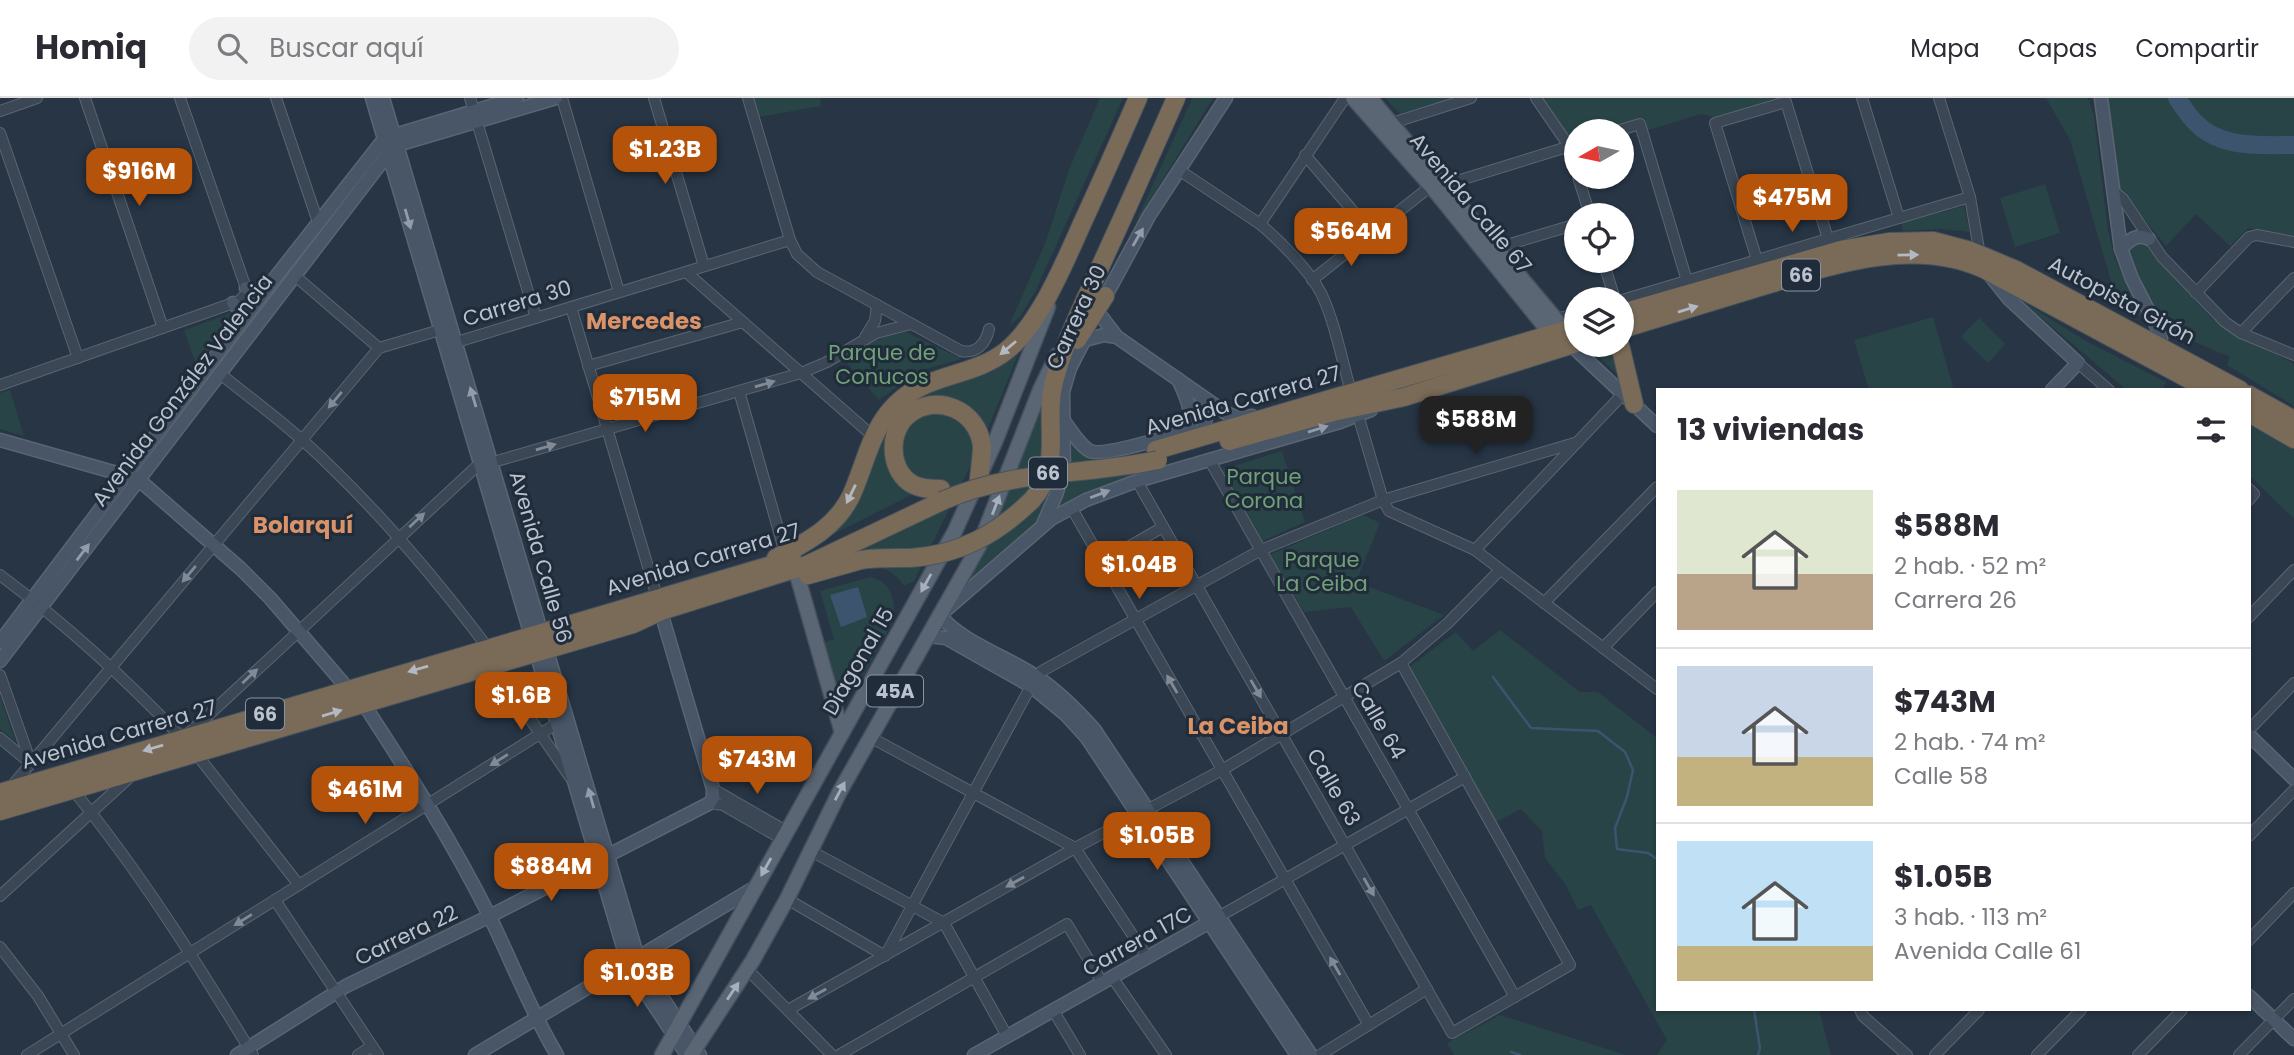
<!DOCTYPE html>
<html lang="es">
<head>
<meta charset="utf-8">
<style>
	body { margin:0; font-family:Poppins,sans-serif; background:#f2f2f3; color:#2b2b33; height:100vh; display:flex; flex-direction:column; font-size:26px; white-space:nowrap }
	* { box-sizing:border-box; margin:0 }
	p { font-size:23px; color:#7c7c81 }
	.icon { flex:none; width:38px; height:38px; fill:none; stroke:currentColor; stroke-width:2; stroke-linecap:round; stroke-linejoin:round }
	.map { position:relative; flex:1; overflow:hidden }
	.side { position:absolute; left:1656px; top:290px; width:595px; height:623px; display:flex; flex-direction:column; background:#fff; border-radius:0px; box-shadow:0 2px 5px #0004 }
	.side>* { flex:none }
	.needle { width:46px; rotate:261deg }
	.tools { position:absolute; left:1564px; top:21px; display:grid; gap:14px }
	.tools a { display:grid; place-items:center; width:70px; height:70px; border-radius:50%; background:#fff; box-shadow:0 2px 5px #0004; font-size:35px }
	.price { position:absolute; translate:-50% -60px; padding:0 16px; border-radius:14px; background:#b45309; color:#fff; font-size:23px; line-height:46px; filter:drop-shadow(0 2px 4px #0008) }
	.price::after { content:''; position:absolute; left:50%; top:42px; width:21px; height:16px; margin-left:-10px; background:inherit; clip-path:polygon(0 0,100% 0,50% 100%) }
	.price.selected { background:#222; color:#fff }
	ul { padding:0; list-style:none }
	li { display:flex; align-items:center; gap:21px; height:175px; padding:0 21px }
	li+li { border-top:2px solid #e1e1e2 }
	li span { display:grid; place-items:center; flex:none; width:196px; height:140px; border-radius:0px; color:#555 }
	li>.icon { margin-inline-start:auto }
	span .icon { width:84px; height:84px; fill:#fffc; stroke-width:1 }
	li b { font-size:30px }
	h2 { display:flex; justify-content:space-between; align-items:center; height:84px; padding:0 21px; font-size:30px }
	header { display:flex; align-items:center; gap:42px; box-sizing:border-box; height:98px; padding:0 35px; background:#fff; border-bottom:2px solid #e1e1e2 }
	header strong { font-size:33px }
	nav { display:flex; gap:38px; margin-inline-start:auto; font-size:24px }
	.search { width:490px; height:63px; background:#f2f2f3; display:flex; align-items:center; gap:18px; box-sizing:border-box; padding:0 24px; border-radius:38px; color:#7c7c81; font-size:26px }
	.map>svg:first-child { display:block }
</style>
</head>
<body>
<header>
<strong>Homiq</strong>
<div class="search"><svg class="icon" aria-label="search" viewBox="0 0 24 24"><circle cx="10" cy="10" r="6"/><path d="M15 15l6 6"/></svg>Buscar aquí</div>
<nav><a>Mapa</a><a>Capas</a><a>Compartir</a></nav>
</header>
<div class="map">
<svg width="2294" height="957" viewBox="0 0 2294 957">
	<rect width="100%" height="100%" fill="#273545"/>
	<g fill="#294446">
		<path d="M753,0H820L821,8L759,19Z"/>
		<path d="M1100,0H1123L1035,194L1020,219L1009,228L1046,143L1070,69Z"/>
		<path d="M1192,0H1213L1133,130L1191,3Z"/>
		<path d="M1385,0H1454L1400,16Z"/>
		<path d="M1541,0H1783L1714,19L1701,16L1646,33L1641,22L1603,33H1577V41L1570,43Z"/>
		<path d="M2046,0H2088L2094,19L2108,132L2115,161L2144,220L2118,207L2070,42Z"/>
		<path d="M2108,0H2294V139L2249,130L2230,148L2196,116L2166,148L2119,91Z"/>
		<path d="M2045,86L2060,135L2015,149L2000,100Z"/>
		<path d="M1964,108L1970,134L1941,131L1903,133L1901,125Z"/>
		<path d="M2137,144L2144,145L2150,150L2167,172L2212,221L2294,266V308L2227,267L2230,259L2167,232L2139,186L2127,153Z"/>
		<path d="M2019,201L2086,243L2166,284L2162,292H2127Z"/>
		<path d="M234,214L197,269L184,232Z"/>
		<path d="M1933,219L1954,292H1869L1854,242Z"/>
		<path d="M1979,220L2005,246L1988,265L1961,239Z"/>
		<path d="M906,234L962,261L919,273L879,302L844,262C863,247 882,237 906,234Z"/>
		<path d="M1612,249L1621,280L1594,254Z"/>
		<path d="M1020,252L985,338C976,315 965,296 938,299L888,346L919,393L824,441L862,391L885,333L895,320L920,297L991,274Z"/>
		<path d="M10,292L24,338L0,331V295Z"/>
		<path d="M1044,297C1047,324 1055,357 1054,383C1052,424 998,459 969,483L997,422L1024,345Z"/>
		<path d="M935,310L969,328L975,351L972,364L914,483L904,488C890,464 861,465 836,460L944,408L942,382C910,395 884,343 910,322C916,316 928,313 935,310Z"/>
		<path d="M2249,327L2294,352V421L2249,377Z"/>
		<path d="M1072,341L1079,350L1126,354L1131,378L1079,397L1058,410L1072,370Z"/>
		<path d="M1282,353L1305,424L1262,443L1221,372Z"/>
		<path d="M1363,417L1380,425L1356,484L1444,517L1384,563L1351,509L1304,514L1269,457Z"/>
		<path d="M870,479C893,485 893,499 895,520L861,582L835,589L823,545L834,541L820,493Z"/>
		<path d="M1500,532L1580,594H1598L1657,640V912H1819L1831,957H1657L1667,942L1591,807L1578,812L1566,787L1545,760L1542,733L1521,711L1496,724L1409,569L1456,534L1473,553Z"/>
		<path d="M536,572L550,620L540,624L509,580Z"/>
		<path d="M0,598L15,643L0,631Z"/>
		<path d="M1500,917L1626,957H1454L1447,945Z"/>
	</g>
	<path fill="#3d546e" d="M858,489L867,519L841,529L830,497Z"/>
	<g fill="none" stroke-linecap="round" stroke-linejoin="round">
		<g stroke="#3d546e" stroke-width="2.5">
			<path d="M1493,579L1531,630L1598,633L1625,654L1633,672L1627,699L1615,730L1617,751L1648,755L1657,761"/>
			<path d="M1754,912L1760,950L1758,957"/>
			<path d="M1511,954L1520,957"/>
		</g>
		<path stroke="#3d546e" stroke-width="18" d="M2177,0C2182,7 2187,16 2194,23C2219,51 2260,47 2294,47"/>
		<defs>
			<g id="street">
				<path d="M85,0L163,230"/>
				<path d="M276,0L318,124"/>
				<path d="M470,0L474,13"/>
				<path d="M562,0L619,194"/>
				<path d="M654,0L704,168"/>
				<path d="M748,0L790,142L797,156L817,174L961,253C976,256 986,246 989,231"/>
				<path d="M1536,0L1569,48L1577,74"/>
				<path d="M1862,0L1899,120"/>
				<path d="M1939,0L1970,99L1980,157"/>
				<path d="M0,13L37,0"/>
				<path d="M477,24L536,220"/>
				<path d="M1392,25L1471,0"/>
				<path d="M1617,33L1640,26L1687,183"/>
				<path d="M0,35L78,260"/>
				<path d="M1305,57L1371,134"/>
				<path d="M1179,72L1260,126C1280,143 1309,172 1321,195C1335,224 1342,263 1351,294"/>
				<path d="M1578,79L1590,117"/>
				<path d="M1444,87L1577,46"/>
				<path d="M2113,93L2123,101L2162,159L2225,224L2241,235L2294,257"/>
				<path d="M1260,126L1345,0"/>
				<path d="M1493,151L1577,126"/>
				<path d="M1757,162L1715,25L1786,4L1828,141"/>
				<path d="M1603,163L1615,201"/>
				<path d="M686,174L874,339"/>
				<path d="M294,177L379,250"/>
				<path d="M1312,182L1431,88"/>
				<path d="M2196,195L2249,139L2257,137L2294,144"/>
				<path d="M1622,202L1970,99"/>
				<path d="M571,209L657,499"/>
				<path d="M1554,218L1559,220L1577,216"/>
				<path d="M2241,235L2294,180"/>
				<path d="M865,239L875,223L877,207"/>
				<path d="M457,244L790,142"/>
				<path d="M2078,265L2109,292"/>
				<path d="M588,268L743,224"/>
				<path d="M219,275C257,305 296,334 330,368C388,424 440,486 488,550"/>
				<path d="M0,287L239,203L246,196V190L180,0"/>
				<path d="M739,293L785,455"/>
				<path d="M1358,317L1383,402L1389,413L1475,452L1657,591"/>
				<path d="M1210,363L1515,899"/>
				<path d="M1137,383L1452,935L1570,867L1401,565"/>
				<path d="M2249,391L2254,396L2249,402"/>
				<path d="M1071,409L1369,927"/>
				<path d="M1475,452L1623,296"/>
				<path d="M1102,464L1163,429"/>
				<path d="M0,477C67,527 127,582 184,642"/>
				<path d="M1544,505L1657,389"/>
				<path d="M2249,519L2294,472"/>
				<path d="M1603,550L1657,494"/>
				<path d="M493,567L570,679"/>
				<path d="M0,577L31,665"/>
				<path d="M2249,632L2294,585"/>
				<path d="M188,636L476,369L801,275L827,264L876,235L911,226"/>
				<path d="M870,639L1075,750L1147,859"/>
				<path d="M0,640L29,664"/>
				<path d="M194,653L299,787"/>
				<path d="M11,689L379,250L440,232"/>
				<path d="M713,691L786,733"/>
				<path d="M73,692C141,775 197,865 253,957"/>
				<path d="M710,705L723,707L782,741"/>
				<path d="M2249,738L2294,692"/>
				<path d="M811,753L944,825L1007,938"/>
				<path d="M0,798L131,678"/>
				<path d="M787,801L885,858L1031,588L1042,573L1261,452L1383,402L1578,344"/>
				<path d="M275,802L378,957"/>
				<path d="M1220,818L1465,679"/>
				<path d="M2249,842L2294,795"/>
				<path d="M0,849L38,898L74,957"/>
				<path d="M747,871L832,957"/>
				<path d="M1112,879L1166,957"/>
				<path d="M788,912L1075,750L1222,672L1401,565L1448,525L1500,472"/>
				<path d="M1053,912L1080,957"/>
				<path d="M1860,912L1863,918L1907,957"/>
				<path d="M27,957L556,626"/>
				<path d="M358,957L372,948"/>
				<path d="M839,957L1067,826L1102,884"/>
				<path d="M1320,957L1427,891"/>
				<path d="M1935,957L1979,912"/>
				<path d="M2037,957L2081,912"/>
				<path d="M2138,957L2182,912"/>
				<path d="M2239,957L2294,901"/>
			</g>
			<g id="secondary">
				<path d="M372,0L626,859L634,877L687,957"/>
				<path d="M383,0L636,853L649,879L700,957"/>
				<path d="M2101,0L2121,151L2132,181L2158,231L2161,240L2159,248"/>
				<path d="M2121,151C2129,142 2137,135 2149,141"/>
				<path d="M1989,176L2009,201L2078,265L2052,292"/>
				<path d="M246,190L254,193L267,190"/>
				<path d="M233,205L241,213V224"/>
				<path d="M1102,205L1149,118L1226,0"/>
				<path d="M1098,214L1117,239L1226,315L1239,320L1252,318"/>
				<path d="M1085,242L1104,237L1117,239"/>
				<path d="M1571,247L1657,328"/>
				<path d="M1064,323C1071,332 1079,347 1090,353C1103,359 1166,339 1183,334L1190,329C1193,313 1185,296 1178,281"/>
				<path d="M1195,341C1207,328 1210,313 1201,298"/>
				<path d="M0,342L138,381L241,471L270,500L349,592"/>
				<path d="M1043,426L1056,397L1064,371L1063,294L1070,270L1087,237"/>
				<path d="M928,538L946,540L1031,588L1066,617L1087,640L1297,957"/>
				<path d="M0,544L267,190L381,45L395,37L517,0"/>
				<path d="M0,563L391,52L404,45L556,0"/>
				<path d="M363,605C408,674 452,743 489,817C512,864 530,912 557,957"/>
				<path d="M2249,637L2294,681"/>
				<path d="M2249,898L2294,941"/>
				<path d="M237,957L346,888L490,818L710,705L713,699V691L663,521"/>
				<path d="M475,957L754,790"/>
				<path d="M974,957L1217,820"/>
				<path d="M1311,957L1094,631C1077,612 1058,593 1037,579C1010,560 959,543 940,517L1051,421L1086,402L1137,383L1340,324L1371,312"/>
			</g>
			<g id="primary">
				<path d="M1353,0L1431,88L1546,230L1561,237"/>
				<path d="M1370,0L1559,225L1557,234"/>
				<path d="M798,480L842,635"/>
				<path d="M662,957L955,433L995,344L1048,209"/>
				<path d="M691,957L753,862L787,801L839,695L979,448L1040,292L1057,257"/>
			</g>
			<g id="highway">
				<path d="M1622,215L1841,152L1889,144L1933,143L1971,153L2016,172L2240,292"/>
				<path d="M1622,231C1665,218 1708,205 1750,192C1823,170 1910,137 1984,171L2209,292"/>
				<path d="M1077,242L1105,198"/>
				<path d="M1620,247L1634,306"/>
				<path d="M2249,297L2294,322"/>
				<path d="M2249,315L2294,341"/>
				<path d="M1229,343L1333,314L1404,299L1577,245"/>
				<path d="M1156,352L1577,229"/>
				<path d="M941,391C932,391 922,391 914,387C889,375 887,334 908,317C936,294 978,312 982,348C982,358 980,370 979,381"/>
				<path d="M1032,402C1065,366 1042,322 1055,280C1067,237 1088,197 1106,156C1130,104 1153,52 1176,0"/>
				<path d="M776,460C808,444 841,426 854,391C865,365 871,336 889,314C922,273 969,282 1006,253C1042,224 1067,158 1086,117C1104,78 1121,39 1138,0"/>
				<path d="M808,477L861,462"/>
				<path d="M0,695L792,461"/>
				<path d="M0,713L633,526L661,513L807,467L942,403"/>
			</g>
		</defs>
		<use href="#street" stroke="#5a6572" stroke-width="12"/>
		<use href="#secondary" stroke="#5a6572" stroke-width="15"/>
		<use href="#primary" stroke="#45505e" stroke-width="17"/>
		<use href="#highway" stroke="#46525f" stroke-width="20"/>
		<use href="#street" stroke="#3b4754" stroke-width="10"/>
		<use href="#secondary" stroke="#495667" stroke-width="12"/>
		<use href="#primary" stroke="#5a6674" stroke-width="14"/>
		<use href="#highway" stroke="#7a6b58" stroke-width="18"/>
		<defs>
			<g id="highway-bridge">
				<path d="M942,403C1014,371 1083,378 1158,362"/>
				<path d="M861,462C877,459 893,460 910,460C959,457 997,436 1032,402"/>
			</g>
		</defs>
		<use href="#highway-bridge" stroke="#46525f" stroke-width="20" stroke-linecap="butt"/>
		<use href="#highway-bridge" stroke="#7a6b58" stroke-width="18"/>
	</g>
	<defs><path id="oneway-solid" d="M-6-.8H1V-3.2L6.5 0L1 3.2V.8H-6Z" transform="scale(1.75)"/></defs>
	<g fill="#929caa">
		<use href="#oneway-solid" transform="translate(408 121) rotate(74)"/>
		<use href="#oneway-solid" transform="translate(1138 139) rotate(-60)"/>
		<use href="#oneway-solid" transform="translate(473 299) rotate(-107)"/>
		<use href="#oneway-solid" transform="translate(1318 331) rotate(-17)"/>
		<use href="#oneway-solid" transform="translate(1100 396) rotate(-21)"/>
		<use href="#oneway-solid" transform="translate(83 454) rotate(-53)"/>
		<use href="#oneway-solid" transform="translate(591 700) rotate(-106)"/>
	</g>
	<g fill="#b3b9c2">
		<use href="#oneway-solid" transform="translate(1908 157) rotate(-1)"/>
		<use href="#oneway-solid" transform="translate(1688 211) rotate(-17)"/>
		<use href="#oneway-solid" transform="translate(1008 250) rotate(140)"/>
		<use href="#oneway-solid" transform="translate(851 396) rotate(116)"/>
		<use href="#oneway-solid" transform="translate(418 571) rotate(164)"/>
		<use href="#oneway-solid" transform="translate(332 615) rotate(-17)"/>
		<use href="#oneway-solid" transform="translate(153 650) rotate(164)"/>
	</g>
	<g fill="#808b97">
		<use href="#oneway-solid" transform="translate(765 286) rotate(-16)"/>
		<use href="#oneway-solid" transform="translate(335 302) rotate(130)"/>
		<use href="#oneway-solid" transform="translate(546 349) rotate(-16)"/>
		<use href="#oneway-solid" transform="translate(417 422) rotate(-43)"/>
		<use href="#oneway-solid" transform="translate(189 476) rotate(130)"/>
		<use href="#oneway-solid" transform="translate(250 578) rotate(-43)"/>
		<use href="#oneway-solid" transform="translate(1172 586) rotate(-120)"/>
		<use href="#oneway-solid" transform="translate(1256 591) rotate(60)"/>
		<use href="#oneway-solid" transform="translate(499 662) rotate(148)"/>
		<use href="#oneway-solid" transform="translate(1015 784) rotate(151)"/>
		<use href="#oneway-solid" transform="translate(1369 789) rotate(60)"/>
		<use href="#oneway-solid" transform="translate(243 822) rotate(148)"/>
		<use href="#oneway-solid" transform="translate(1335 868) rotate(-120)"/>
		<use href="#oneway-solid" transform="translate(817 896) rotate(151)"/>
	</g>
	<g fill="#a6b0bc">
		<use href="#oneway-solid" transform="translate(996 407) rotate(-69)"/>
		<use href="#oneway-solid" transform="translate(926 485) rotate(119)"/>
		<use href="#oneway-solid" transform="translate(840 693) rotate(-62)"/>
		<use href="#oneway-solid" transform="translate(766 769) rotate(119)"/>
		<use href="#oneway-solid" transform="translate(733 893) rotate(-56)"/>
	</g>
	<g text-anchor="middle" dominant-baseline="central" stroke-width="6" stroke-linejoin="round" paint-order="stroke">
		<g fill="#202c3a" stroke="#8b95a2" stroke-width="2">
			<rect x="1782" y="161.5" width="38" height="31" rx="5"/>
			<rect x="1029" y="359.5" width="38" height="31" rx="5"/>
			<rect x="867" y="577.5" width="56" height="31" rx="5"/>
			<rect x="246" y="600.5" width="38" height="31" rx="5"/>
		</g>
		<g font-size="19" font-weight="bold" fill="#b9c2ce">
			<text x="1801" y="177">66</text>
			<text x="1048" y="375">66</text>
			<text x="895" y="593">45A</text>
			<text x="265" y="616">66</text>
		</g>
		<g font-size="21" fill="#b9c2ce" stroke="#202c3a">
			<text transform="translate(1471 105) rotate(50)">Avenida Calle 67</text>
			<text transform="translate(2122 202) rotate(28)">Autopista Girón</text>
			<text transform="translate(517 205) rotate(-17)">Carrera 30</text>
			<text transform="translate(1076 219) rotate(-65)">Carrera 30</text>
			<text transform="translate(182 292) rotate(-53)">Avenida González Valencia</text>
			<text transform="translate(1243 302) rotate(-16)">Avenida Carrera 27</text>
			<text transform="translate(541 459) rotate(74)">Avenida Calle 56</text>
			<text transform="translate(703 461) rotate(-17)">Avenida Carrera 27</text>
			<text transform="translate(858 563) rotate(-60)">Diagonal 15</text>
			<text transform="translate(1379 622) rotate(60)">Calle 64</text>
			<text transform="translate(119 636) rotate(-16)">Avenida Carrera 27</text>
			<text transform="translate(1334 689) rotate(60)">Calle 63</text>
			<text transform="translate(406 837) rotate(-26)">Carrera 22</text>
			<text transform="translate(1137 843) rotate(-29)">Carrera 17C</text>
		</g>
		<g font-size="21" fill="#709f78" stroke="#202c3a">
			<text x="882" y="254">Parque de<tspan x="882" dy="24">Conucos</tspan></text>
			<text x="1264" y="378">Parque<tspan x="1264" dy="24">Corona</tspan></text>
			<text x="1322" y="461">Parque<tspan x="1322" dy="24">La Ceiba</tspan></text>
		</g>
		<g font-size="23" font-weight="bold" fill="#da9268" stroke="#202c3a">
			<text x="644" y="223">Mercedes</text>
			<text x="303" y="427">Bolarquí</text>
			<text x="1238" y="628">La Ceiba</text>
		</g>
	</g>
</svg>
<div class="tools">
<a><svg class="needle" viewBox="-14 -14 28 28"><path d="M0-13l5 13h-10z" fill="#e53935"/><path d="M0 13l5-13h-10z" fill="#7c7c81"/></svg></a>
<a><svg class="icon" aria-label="locate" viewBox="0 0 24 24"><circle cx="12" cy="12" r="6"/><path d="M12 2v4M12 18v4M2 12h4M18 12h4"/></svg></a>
<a><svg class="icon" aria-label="layers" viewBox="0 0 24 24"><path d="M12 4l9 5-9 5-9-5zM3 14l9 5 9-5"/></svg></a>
</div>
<b class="price" style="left:665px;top:88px">$1.23B</b>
<b class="price" style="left:139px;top:110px">$916M</b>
<b class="price" style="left:1792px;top:136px">$475M</b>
<b class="price" style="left:1351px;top:170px">$564M</b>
<b class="price" style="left:645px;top:336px">$715M</b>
<b class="price selected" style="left:1476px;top:358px">$588M</b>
<b class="price" style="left:1139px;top:503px">$1.04B</b>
<b class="price" style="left:521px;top:634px">$1.6B</b>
<b class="price" style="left:757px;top:698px">$743M</b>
<b class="price" style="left:365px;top:728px">$461M</b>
<b class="price" style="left:1157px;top:774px">$1.05B</b>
<b class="price" style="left:551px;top:805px">$884M</b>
<b class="price" style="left:637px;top:911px">$1.03B</b>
<section class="side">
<h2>13 viviendas<svg class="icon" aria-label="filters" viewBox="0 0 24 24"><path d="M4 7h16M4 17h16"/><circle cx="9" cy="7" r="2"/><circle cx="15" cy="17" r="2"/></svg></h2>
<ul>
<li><span style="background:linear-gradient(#dfe7d0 60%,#b9a48a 0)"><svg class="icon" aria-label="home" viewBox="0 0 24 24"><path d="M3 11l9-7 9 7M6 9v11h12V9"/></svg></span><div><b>$588M</b><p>2 hab. · 52 m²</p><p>Carrera 26</p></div></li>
<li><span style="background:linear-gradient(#c9d6e8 65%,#c2b280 0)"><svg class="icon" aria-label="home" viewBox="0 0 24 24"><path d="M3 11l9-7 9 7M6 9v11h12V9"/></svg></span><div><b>$743M</b><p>2 hab. · 74 m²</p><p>Calle 58</p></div></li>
<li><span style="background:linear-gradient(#bfe0f5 75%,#c2b280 0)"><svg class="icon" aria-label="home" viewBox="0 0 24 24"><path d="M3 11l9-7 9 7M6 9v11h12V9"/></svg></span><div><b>$1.05B</b><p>3 hab. · 113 m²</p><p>Avenida Calle 61</p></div></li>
</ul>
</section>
</div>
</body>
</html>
